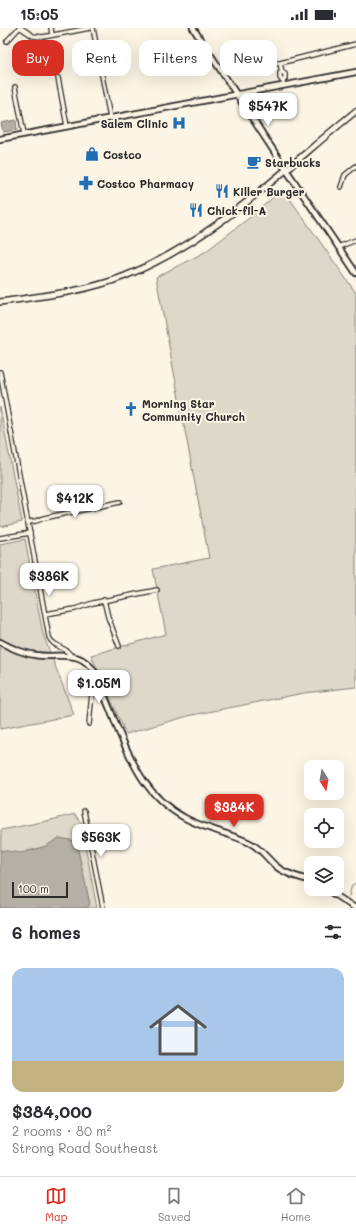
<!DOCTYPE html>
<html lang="en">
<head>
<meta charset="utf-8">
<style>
	body { margin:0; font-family:Mali,sans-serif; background:#f7f7f7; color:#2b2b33; height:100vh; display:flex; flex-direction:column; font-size:15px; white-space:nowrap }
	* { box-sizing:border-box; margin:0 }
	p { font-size:13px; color:#7c7c81 }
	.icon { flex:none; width:22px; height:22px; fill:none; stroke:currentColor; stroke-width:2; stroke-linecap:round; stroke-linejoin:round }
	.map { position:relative; height:880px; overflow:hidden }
	.details { display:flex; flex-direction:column; background:#fff; flex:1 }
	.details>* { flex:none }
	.guide { position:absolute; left:12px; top:12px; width:332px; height:36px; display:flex; gap:8px }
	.needle { width:26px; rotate:169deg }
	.buttons { position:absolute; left:304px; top:732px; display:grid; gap:8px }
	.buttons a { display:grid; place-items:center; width:40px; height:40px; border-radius:8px; background:#fff; box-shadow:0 4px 16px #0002; font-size:20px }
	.scale { position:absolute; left:12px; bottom:10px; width:56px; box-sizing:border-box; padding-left:4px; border:2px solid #2b2b2b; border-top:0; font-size:11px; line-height:14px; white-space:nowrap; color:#2b2b2b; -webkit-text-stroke:3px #fcf5e5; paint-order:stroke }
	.price { position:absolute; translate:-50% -34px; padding:0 9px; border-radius:8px; background:#fff; color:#222; font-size:13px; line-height:26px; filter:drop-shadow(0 1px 2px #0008) }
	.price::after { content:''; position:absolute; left:50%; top:24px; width:12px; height:9px; margin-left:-6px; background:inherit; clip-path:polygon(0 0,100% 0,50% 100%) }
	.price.on { background:#d93025; color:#fff }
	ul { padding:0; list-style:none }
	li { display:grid; align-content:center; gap:8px; height:212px; padding:0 12px }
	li+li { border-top:1px solid #e1e1e2 }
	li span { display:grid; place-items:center; height:124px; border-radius:12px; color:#555 }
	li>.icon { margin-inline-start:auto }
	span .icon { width:72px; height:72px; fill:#fffc; stroke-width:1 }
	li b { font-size:17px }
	h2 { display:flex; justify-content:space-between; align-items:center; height:48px; padding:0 12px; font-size:17px }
	.chip { padding:0 14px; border-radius:12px; background:#fff; box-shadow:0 4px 16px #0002; font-size:14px; line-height:36px }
	.chip.on { background:#d93025; color:#fff }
	.status { display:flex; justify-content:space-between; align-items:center; height:28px; padding:0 20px; background:#fff; direction:ltr }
	.status svg { height:11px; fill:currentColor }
	.dock { display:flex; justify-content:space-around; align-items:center; height:56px; border-top:1px solid #e1e1e2; background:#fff; font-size:11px; color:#7c7c81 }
	.dock a { display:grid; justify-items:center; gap:2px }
	.dock .on { color:#d93025 }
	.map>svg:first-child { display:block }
</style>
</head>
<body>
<div class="status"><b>15:05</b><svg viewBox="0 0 49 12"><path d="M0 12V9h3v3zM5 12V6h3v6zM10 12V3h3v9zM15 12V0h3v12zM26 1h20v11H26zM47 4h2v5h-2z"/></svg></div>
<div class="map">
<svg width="356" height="880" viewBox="0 0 356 880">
	<rect width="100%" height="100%" fill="#fcf5e5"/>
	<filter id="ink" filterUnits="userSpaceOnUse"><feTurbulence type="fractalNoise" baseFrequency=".025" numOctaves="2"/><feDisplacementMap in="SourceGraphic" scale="8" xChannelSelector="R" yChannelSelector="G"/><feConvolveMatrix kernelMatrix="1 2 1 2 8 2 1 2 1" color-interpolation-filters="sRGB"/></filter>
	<g filter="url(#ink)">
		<g fill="#ded8ca" stroke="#84827a">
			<path d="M283,161L356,265V659L304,665L188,688L126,706L91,627L166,606L153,541L209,530L156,249L205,224L249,190Z"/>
			<path d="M0,379L22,494L0,499Z"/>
			<path d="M25,511L43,606L74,687L0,701V516Z"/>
			<path d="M75,786L81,795L97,880H0L1,802L47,793Z"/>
		</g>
		<g fill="#b4b0a5" stroke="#7d7b74">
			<path d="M16,92L17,102L3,104L1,95Z"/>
			<path d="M59,810L76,813L90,876L87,880H0V822L21,825L46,818Z"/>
		</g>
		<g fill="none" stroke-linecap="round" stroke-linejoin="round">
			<path stroke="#7d7b74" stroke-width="1" d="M349,868L352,857L356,855"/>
			<defs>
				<g id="street">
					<path d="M21,0L33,8L43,9L90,0"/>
					<path d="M51,0L52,7"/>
					<path d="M93,0L110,90"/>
					<path d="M7,13L19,0"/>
					<path d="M239,23L242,28L253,37L280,35L356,16"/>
					<path d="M280,35L282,44L285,46V51L283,53"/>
					<path d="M282,44L280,45V50L283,54"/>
					<path d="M58,50L67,98"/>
					<path d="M15,59L24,106"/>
					<path d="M341,159L345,147L356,138"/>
					<path d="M338,219L356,212"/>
					<path d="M0,344L49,609C53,620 66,618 71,628"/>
					<path d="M28,494L36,493L44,490L120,474"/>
					<path d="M0,510L30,505"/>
					<path d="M104,572L108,589L119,618"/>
					<path d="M45,586L75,581L93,575L157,562"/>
					<path d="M89,696L93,655L94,651L97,649"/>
					<path d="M84,783L103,880"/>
				</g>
				<g id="secondary">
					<path d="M193,0L279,131L356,245"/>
					<path d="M0,111L356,44"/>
					<path d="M0,614C11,620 22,625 35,627C60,631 80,619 96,646C102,663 110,680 116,697C132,735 146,769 185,790C205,801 229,805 250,815C262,821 268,832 277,839C287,847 299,849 311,853"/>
					<path d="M326,861L355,880"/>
				</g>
				<path id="primary" d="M0,274C42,268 85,264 125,248C213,213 283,142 356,83"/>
			</defs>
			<use href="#street" stroke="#2b2b2b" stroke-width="6"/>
			<use href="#secondary" stroke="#2b2b2b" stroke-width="8"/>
			<use href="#primary" stroke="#2b2b2b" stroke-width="8"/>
			<use href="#street" stroke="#fcf5e5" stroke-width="3.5"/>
			<use href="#secondary" stroke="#fcf5e5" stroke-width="4.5"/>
			<use href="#primary" stroke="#fcf5e5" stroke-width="5"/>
		</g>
	</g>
	<defs>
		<symbol id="hospital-bare" viewBox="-9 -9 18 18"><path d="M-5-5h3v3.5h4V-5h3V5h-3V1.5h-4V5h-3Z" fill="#1f6fb2" stroke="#fcf5e5" stroke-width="2.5" paint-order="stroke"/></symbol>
		<symbol id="shop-bare" viewBox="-9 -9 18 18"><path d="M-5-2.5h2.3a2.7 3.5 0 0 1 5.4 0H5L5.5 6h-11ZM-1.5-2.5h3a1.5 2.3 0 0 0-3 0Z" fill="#1f6fb2" stroke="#fcf5e5" stroke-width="2.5" paint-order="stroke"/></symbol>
		<symbol id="cafe-bare" viewBox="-9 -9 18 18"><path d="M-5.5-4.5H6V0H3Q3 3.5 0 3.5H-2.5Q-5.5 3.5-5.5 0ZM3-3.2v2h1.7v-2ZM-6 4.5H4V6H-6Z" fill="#1f6fb2" stroke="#fcf5e5" stroke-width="2.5" paint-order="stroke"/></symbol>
		<symbol id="pharmacy-bare" viewBox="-9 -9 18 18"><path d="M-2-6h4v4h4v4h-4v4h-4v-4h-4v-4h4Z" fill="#1f6fb2" stroke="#fcf5e5" stroke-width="2.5" paint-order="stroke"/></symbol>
		<symbol id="restaurant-bare" viewBox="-9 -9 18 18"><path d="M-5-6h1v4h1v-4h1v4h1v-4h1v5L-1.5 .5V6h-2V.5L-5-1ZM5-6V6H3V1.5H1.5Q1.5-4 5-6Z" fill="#1f6fb2" stroke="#fcf5e5" stroke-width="2.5" paint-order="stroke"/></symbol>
		<symbol id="church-bare" viewBox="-9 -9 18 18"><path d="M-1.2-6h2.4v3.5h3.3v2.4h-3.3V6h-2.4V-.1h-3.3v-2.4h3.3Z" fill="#1f6fb2" stroke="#fcf5e5" stroke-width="2.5" paint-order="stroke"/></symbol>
	</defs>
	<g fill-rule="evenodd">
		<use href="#hospital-bare" x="169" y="85" width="20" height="20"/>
		<use href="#shop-bare" x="82" y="116" width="20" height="20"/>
		<use href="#cafe-bare" x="244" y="124" width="20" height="20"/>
		<use href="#pharmacy-bare" x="76" y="145" width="20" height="20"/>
		<use href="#restaurant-bare" x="212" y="153" width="20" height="20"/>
		<use href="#restaurant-bare" x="186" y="172" width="20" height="20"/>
		<use href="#church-bare" x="121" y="371" width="20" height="20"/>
	</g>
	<g text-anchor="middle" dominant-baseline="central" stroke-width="4" stroke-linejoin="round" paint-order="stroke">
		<g font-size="11" font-weight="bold" fill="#2b2b2b" stroke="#fcf5e5" text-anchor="start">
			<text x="168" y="95" text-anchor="end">Salem Clinic</text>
			<text x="103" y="126">Costco</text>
			<text x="265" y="134">Starbucks</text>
			<text x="97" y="155">Costco Pharmacy</text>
			<text x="233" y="163">Killer Burger</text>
			<text x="207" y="182">Chick-fil-A</text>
			<text x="142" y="375">Morning Star<tspan x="142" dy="13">Community Church</tspan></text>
		</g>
	</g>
</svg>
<div class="buttons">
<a><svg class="needle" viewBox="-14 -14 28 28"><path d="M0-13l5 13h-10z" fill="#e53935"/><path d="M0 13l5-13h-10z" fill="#7c7c81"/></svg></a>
<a><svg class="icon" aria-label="locate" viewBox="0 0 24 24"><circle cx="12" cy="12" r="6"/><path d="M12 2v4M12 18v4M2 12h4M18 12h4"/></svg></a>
<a><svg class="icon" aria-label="layers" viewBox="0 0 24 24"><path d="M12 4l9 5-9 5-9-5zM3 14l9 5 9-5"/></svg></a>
</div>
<div class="scale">100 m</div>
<b class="price" style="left:268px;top:99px">$547K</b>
<b class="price" style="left:75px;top:491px">$412K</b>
<b class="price" style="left:49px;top:569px">$386K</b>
<b class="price" style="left:99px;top:676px">$1.05M</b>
<b class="price on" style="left:234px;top:800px">$384K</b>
<b class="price" style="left:101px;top:830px">$563K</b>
<div class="guide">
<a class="chip on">Buy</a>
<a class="chip">Rent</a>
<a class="chip">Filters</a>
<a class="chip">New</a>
</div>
</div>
<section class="details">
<h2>6 homes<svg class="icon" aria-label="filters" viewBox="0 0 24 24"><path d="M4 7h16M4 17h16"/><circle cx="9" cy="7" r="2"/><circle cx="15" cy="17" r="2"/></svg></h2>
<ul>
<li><span style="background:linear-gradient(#a9c7e8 75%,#c2b280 0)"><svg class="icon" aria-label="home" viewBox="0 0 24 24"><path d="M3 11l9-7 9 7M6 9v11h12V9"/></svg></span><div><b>$384,000</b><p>2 rooms · 80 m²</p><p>Strong Road Southeast</p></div></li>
</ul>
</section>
<nav class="dock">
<a class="on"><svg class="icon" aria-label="map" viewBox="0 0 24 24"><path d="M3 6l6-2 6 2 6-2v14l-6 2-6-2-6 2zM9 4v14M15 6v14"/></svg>Map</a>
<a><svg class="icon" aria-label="saved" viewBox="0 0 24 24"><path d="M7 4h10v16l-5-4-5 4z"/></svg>Saved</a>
<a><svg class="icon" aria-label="home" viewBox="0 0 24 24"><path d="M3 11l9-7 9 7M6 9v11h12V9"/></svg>Home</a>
</nav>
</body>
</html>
